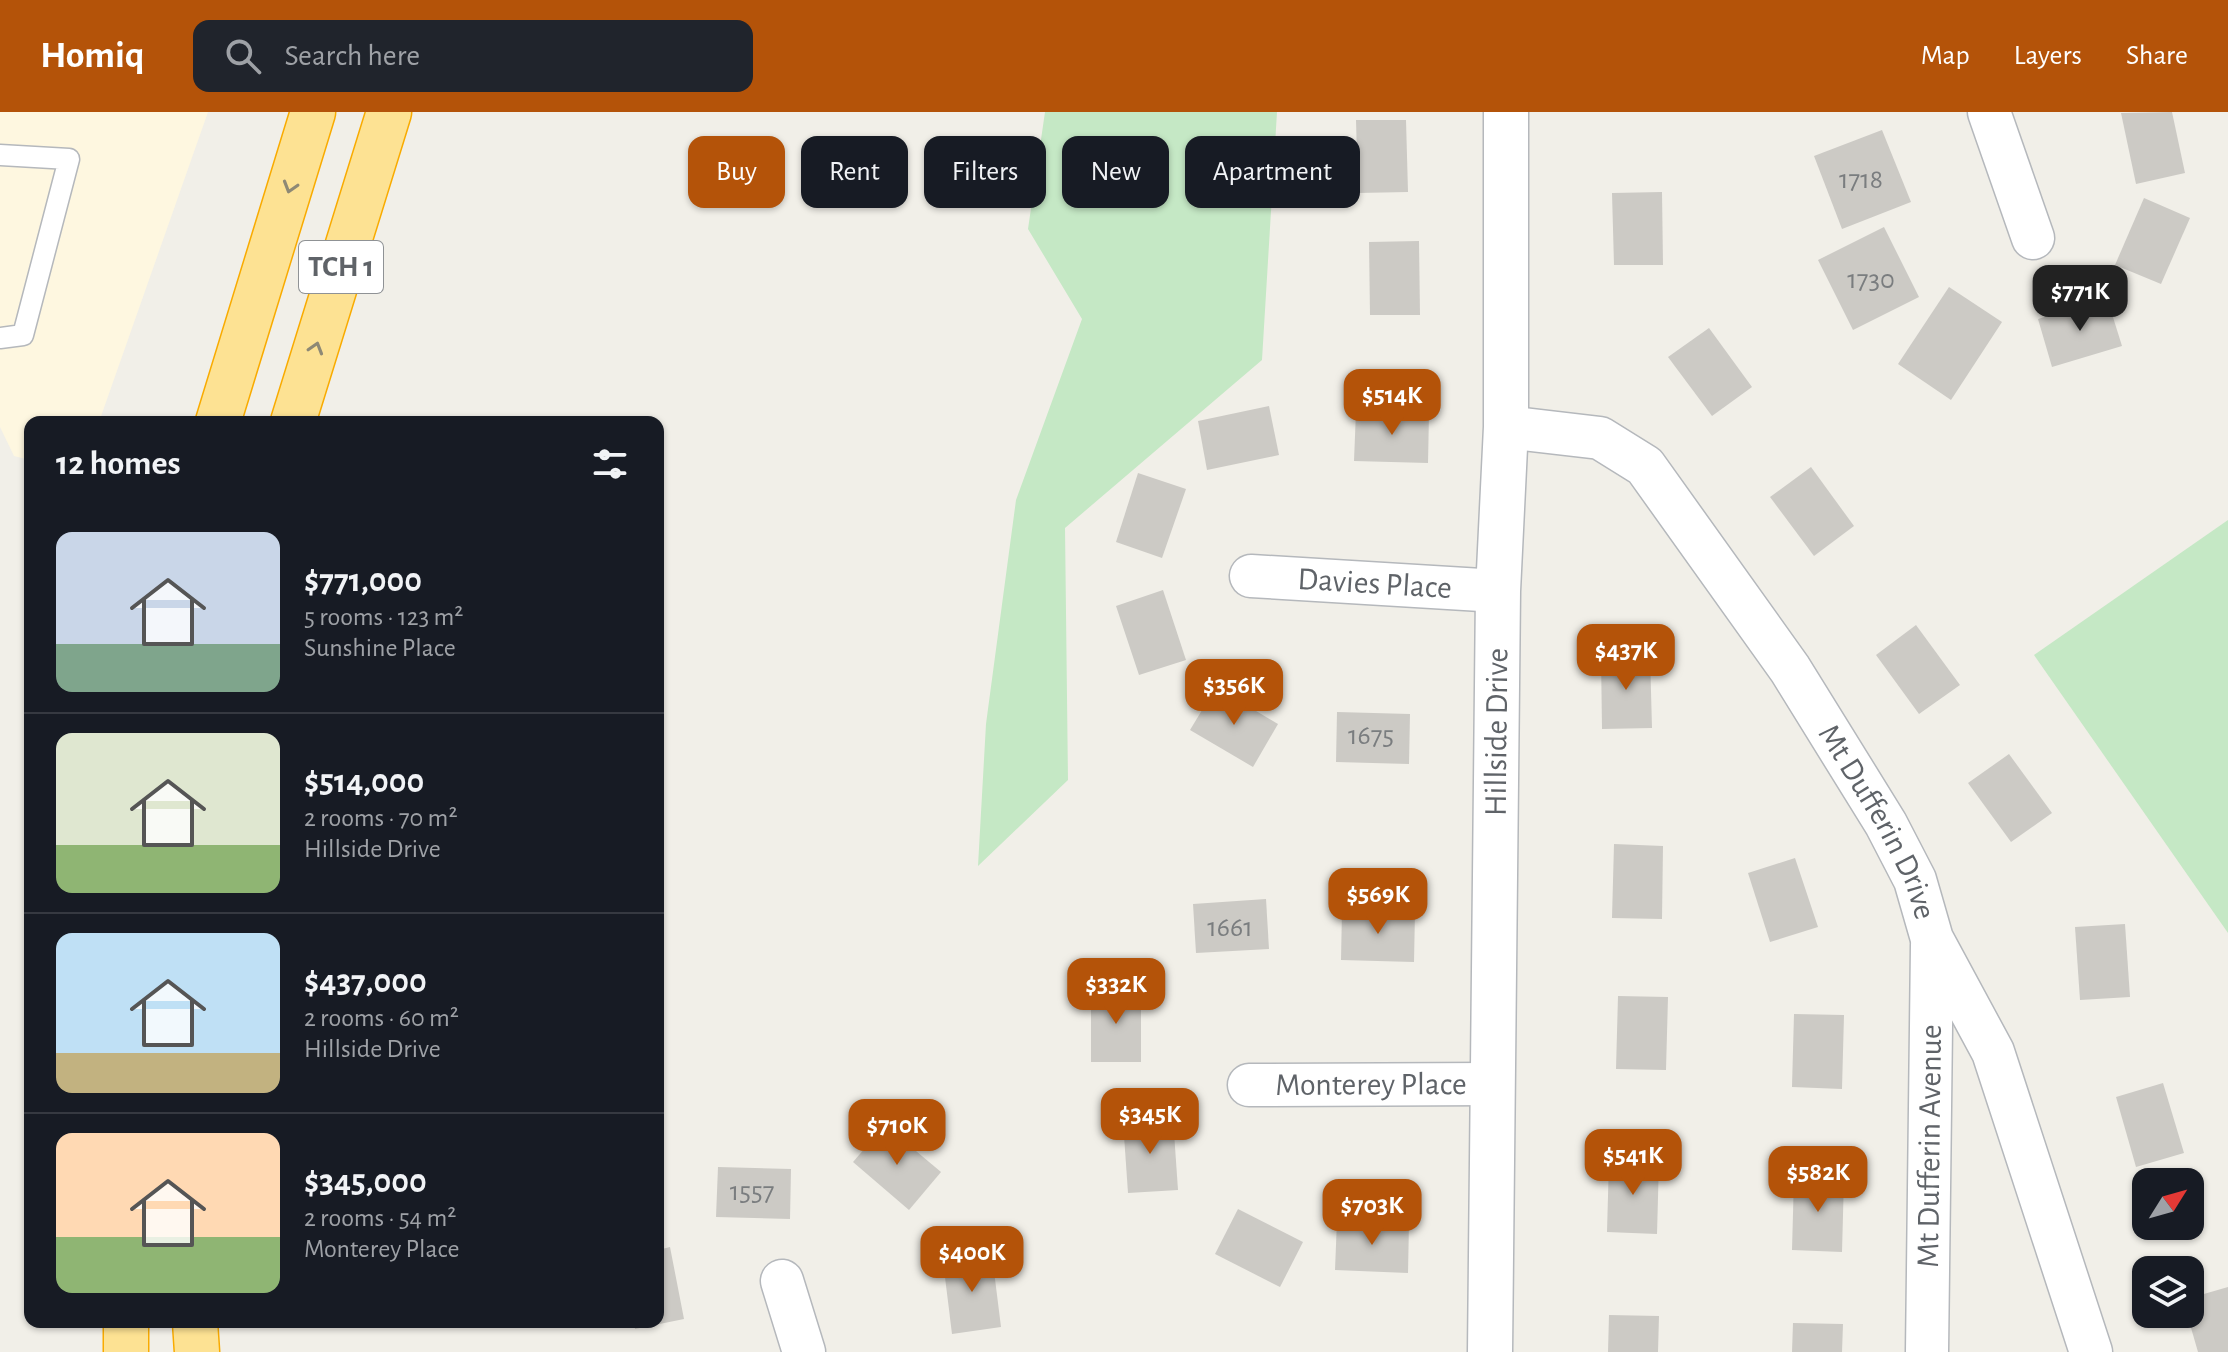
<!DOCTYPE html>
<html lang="en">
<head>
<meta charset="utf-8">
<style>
	body { margin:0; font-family:"Alegreya Sans",sans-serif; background:#20242c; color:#f1f3f6; height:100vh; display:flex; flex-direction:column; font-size:30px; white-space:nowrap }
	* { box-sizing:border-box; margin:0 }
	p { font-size:26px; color:#9ea1a6 }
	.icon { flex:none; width:44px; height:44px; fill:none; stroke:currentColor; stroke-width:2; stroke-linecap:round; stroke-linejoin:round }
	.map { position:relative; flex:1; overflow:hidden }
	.panel { position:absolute; left:24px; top:304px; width:640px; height:912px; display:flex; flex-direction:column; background:#171b24; border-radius:16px; box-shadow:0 2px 6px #0004 }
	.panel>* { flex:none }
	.top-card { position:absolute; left:688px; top:24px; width:760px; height:72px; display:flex; gap:16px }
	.needle { width:52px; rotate:53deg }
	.fabs { position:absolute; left:2132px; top:1056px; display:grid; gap:16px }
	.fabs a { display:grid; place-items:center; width:72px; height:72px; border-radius:16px; background:#171b24; box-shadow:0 2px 6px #0004; font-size:40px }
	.price { position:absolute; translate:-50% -68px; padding:0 18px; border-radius:16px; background:#b45309; color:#fff; font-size:26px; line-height:52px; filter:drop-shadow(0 2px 4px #0008) }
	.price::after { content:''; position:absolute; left:50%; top:48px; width:24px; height:18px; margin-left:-12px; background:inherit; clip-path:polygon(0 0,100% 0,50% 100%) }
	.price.active { background:#222; color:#fff }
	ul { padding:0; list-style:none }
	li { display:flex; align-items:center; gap:24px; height:200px; padding:0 32px }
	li+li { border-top:2px solid #363941 }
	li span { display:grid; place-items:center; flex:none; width:224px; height:160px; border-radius:16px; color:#555 }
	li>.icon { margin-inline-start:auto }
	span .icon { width:96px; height:96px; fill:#fffc; stroke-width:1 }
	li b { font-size:34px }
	h2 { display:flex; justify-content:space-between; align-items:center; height:96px; padding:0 32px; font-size:34px }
	.chip { padding:0 28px; border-radius:16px; background:#171b24; box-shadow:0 2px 6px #0004; font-size:28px; line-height:72px }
	.chip.active { background:#b45309; color:#fff }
	header { display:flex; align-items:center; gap:48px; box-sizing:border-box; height:112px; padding:0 40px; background:#b45309; color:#fff }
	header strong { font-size:38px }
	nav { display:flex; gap:44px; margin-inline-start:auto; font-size:28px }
	.search { width:560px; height:72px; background:#20242c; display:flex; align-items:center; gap:20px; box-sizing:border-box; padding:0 28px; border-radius:16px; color:#9ea1a6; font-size:30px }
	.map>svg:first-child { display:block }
</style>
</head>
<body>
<header>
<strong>Homiq</strong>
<div class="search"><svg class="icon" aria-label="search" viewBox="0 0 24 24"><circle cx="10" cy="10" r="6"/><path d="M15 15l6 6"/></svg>Search here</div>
<nav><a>Map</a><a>Layers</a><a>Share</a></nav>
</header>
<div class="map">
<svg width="2228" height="1240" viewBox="0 0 2228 1240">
	<rect width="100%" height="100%" fill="#f1efe8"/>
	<path fill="#fef7e0" d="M0,0H208L99,310H30V348L14,344L0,315Z"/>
	<g fill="#c5e8c5">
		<path d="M1045,0H1277L1262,248L1065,416L1068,668L978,754L986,612L1016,388L1082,207L1028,117Z"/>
		<path d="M2228,408V821L2034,543Z"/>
	</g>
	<g fill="#cccac5">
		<path d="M2172,0L2185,61L2136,72L2121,1Z"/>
		<path d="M1356,8H1406L1408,80L1358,81Z"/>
		<path d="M1882,18L1911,90L1842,117L1814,44Z"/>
		<path d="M1662,80L1663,153H1614L1612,81Z"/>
		<path d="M2144,86L2190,106L2161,172L2115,153Z"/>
		<path d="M1884,115L1919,185L1853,218L1818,148Z"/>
		<path d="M1419,129L1420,203H1370L1369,130Z"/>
		<path d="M1949,175L2002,210L1951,288L1898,252Z"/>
		<path d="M2107,186L2122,234L2052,255L2038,207Z"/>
		<path d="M1709,216L1752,275L1712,304L1668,245Z"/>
		<path d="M1269,294L1279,343L1207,358L1198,309Z"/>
		<path d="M1356,299L1429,302L1428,351L1354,349Z"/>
		<path d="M1811,355L1854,414L1814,444L1770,385Z"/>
		<path d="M1138,361L1186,377L1162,446L1116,430Z"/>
		<path d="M1163,478L1186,548L1139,563L1116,494Z"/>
		<path d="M1916,513L1960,573L1919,602L1876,543Z"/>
		<path d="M1650,543L1652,616L1602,617L1601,544Z"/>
		<path d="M1216,575L1278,612L1253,655L1190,618Z"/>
		<path d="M1337,600L1410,602L1409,652L1336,650Z"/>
		<path d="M2009,642L2052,701L2011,730L1968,671Z"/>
		<path d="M1614,732L1663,734L1662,807L1612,806Z"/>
		<path d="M1795,746L1818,815L1770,830L1748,761Z"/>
		<path d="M1266,787L1269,837L1196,841L1193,792Z"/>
		<path d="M1342,798L1415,800L1414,850L1341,848Z"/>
		<path d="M2125,812L2130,885L2080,888L2075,815Z"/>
		<rect x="1091" y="877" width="50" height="73"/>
		<path d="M1618,884L1668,885L1666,958L1616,957Z"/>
		<path d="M1794,902L1844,903L1842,977L1792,975Z"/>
		<path d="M2163,971L2184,1041L2136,1055L2116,985Z"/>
		<path d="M1173,1006L1178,1078L1128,1081L1123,1009Z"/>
		<path d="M885,1013L941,1060L909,1098L853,1050Z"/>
		<path d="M1609,1048L1659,1049L1657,1122L1607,1120Z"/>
		<path d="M718,1055L791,1057L790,1107L716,1105Z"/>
		<path d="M1794,1065L1844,1066L1842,1140L1792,1138Z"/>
		<path d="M1238,1097L1303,1130L1280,1175L1215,1142Z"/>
		<path d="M1337,1108L1409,1111L1408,1161L1335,1158Z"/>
		<path d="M670,1135L684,1207L635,1217L634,1210H658V1138Z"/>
		<path d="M992,1143L1001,1215L952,1222L943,1149Z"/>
		<path d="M2228,1175V1240H2198L2187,1202H2190V1186Z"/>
		<path d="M1609,1203L1659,1204L1658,1240H1608Z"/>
		<path d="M1793,1211L1843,1212L1842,1240H1792Z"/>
	</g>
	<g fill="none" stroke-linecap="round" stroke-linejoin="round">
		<defs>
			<path id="service" d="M0,43L69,47L23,223L0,226"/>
			<g id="minor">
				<path d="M1989,0L2033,126"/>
				<path id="s1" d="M1506,315L1600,326L1645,354L1790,557L1886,712L1915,768L1932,827L1993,940L2091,1240"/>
				<path id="s2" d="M1251,464L1498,479"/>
				<path id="s3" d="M1249,973L1493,972"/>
				<path d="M782,1169L804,1240"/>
				<path id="s4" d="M1927,1240L1932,833"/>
			</g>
			<g id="tertiary">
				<path id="s5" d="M1490,1240L1498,479L1506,315V0"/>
			</g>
			<g id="motorway">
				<path d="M218,310L313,0"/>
				<path d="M293,310L389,0"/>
				<path d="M126,1210V1240"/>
				<path d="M195,1210L197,1240"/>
			</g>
		</defs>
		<use href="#service" stroke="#b5b8bc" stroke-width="23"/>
		<use href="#minor" stroke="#b5b8bc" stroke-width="45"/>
		<use href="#tertiary" stroke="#b5b8bc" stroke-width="47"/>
		<use href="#motorway" stroke="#f9ab00" stroke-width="47"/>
		<use href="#service" stroke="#fff" stroke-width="20"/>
		<use href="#minor" stroke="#fff" stroke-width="42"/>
		<use href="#tertiary" stroke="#fff" stroke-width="44"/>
		<use href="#motorway" stroke="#fde293" stroke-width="44"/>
	</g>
	<defs><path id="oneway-chevron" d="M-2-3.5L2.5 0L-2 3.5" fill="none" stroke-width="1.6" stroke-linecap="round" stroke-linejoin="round" transform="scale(2)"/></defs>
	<g stroke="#8e8975">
		<use href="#oneway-chevron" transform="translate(290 75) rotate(107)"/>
		<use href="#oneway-chevron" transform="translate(316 236) rotate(-73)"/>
	</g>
	<g text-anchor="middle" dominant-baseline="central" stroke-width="7" stroke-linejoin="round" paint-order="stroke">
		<g font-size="28" fill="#7a7d7f">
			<text x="1861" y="68">1718</text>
			<text x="1871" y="168">1730</text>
			<text x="1371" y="624">1675</text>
			<text x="1230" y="816">1661</text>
			<text x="752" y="1080">1557</text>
		</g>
		<rect fill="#fff" stroke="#8f9295" stroke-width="2" x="299" y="129" width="84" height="52" rx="6"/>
		<g font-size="30" font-weight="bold" fill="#5f6368">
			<text x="341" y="155">TCH 1</text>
		</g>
		<g font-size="32" fill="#5f6368" stroke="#fff">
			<text stroke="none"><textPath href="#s2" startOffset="124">Davies Place</textPath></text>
			<text stroke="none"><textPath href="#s5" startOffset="620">Hillside Drive</textPath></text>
			<text stroke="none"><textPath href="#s1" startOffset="574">Mt Dufferin Drive</textPath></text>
			<text stroke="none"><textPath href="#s3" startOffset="122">Monterey Place</textPath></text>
			<text stroke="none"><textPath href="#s4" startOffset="206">Mt Dufferin Avenue</textPath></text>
		</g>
	</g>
</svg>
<div class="fabs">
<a><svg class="needle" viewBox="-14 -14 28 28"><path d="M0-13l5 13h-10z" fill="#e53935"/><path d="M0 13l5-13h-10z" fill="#9ea1a6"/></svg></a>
<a><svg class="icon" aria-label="layers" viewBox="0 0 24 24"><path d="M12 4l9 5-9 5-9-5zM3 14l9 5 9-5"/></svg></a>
</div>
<b class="price active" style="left:2080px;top:221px">$771K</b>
<b class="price" style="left:1392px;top:325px">$514K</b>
<b class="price" style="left:1626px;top:580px">$437K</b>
<b class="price" style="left:1234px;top:615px">$356K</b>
<b class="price" style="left:1378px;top:824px">$569K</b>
<b class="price" style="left:1116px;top:914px">$332K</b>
<b class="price" style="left:1150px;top:1044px">$345K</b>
<b class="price" style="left:897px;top:1055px">$710K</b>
<b class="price" style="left:1633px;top:1085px">$541K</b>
<b class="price" style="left:1818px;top:1102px">$582K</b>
<b class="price" style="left:1372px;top:1135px">$703K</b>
<b class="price" style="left:972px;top:1182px">$400K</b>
<div class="top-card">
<a class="chip active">Buy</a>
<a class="chip">Rent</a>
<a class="chip">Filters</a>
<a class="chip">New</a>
<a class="chip">Apartment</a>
</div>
<section class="panel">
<h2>12 homes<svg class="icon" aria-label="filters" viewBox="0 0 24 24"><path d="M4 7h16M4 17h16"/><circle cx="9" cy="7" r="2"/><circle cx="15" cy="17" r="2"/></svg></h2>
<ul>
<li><span style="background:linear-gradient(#c9d6e8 70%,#7fa58c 0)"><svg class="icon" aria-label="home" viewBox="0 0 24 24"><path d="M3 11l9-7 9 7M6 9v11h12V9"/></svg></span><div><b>$771,000</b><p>5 rooms · 123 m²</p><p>Sunshine Place</p></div></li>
<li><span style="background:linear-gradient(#dfe7d0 70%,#8fb573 0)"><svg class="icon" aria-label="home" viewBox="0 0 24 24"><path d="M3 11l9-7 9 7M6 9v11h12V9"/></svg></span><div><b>$514,000</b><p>2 rooms · 70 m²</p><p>Hillside Drive</p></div></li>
<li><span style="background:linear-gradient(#bfe0f5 75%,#c2b280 0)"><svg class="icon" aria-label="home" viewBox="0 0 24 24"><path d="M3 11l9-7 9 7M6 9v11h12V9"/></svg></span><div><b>$437,000</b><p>2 rooms · 60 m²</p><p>Hillside Drive</p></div></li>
<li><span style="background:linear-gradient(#ffd9b3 65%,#8fb573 0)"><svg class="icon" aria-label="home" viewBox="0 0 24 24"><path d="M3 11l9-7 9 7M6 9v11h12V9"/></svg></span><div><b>$345,000</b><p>2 rooms · 54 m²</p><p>Monterey Place</p></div></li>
</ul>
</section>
</div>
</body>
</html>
